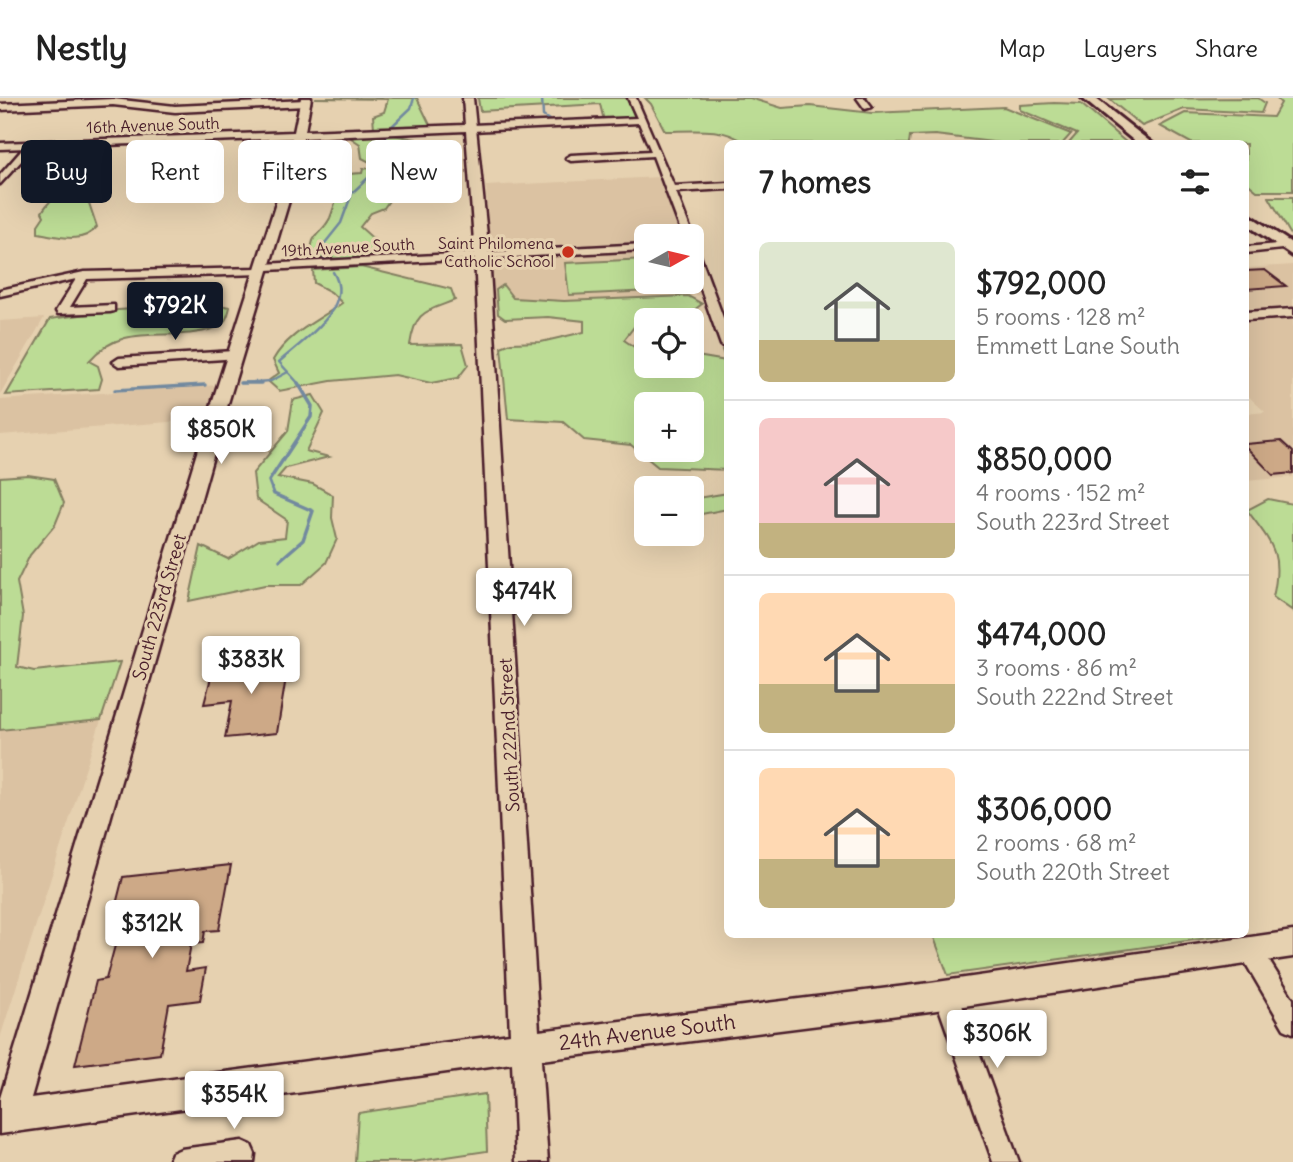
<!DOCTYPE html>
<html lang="en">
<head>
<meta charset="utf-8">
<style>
	body { margin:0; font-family:Delius,sans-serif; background:#f6f6f6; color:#222; height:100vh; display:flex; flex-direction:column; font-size:26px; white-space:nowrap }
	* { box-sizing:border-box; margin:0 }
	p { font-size:23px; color:#767676 }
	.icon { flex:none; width:38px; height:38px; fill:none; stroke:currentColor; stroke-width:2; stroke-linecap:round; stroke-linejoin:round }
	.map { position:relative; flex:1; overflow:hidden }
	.drawer { position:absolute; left:724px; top:42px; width:525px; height:798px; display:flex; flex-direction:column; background:#fff; border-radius:10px; box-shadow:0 7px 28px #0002 }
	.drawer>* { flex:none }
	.hud { position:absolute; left:21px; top:42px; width:598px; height:63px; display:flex; gap:14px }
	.needle { width:46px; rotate:82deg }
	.tools { position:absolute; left:634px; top:126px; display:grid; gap:14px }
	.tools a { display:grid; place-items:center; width:70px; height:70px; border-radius:10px; background:#fff; box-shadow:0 7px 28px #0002; font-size:35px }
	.price { position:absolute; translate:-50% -60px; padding:0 16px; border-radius:7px; background:#fff; color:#222; font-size:23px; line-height:46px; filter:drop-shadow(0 2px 4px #0008) }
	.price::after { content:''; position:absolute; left:50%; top:42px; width:21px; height:16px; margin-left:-10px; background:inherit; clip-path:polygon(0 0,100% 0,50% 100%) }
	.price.on { background:#111827; color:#fff }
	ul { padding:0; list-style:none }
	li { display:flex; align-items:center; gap:21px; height:175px; padding:0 35px }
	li+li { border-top:2px solid #e0e0e0 }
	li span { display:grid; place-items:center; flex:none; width:196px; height:140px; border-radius:10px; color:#555 }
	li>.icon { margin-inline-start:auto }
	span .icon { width:84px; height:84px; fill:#fffc; stroke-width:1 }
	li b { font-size:30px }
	h2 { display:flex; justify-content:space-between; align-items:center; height:84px; padding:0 35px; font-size:30px }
	.pill { padding:0 24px; border-radius:10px; background:#fff; box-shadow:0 7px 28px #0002; font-size:24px; line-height:63px }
	.pill.on { background:#111827; color:#fff }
	header { display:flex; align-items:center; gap:42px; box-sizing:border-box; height:98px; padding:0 35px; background:#fff; border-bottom:2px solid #e0e0e0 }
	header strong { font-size:33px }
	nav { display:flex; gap:38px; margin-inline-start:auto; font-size:24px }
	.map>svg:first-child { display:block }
</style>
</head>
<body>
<header>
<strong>Nestly</strong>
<nav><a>Map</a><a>Layers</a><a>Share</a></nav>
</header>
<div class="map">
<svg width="1293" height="1064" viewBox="0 0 1293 1064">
	<rect width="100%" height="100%" fill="#e6d1b0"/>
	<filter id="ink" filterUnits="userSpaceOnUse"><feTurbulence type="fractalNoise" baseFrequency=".0143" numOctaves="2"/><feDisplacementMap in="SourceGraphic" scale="14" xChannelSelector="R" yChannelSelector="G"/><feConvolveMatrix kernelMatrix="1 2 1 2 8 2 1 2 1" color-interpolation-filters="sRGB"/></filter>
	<g filter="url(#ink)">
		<g fill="#dbc2a2">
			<path d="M660,79L680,138H646V184H691V169L701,197L492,208L486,88Z"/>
			<path d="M1293,167V208L1246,211V170Z"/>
			<path d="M44,220L0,296V223Z"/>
			<path d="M1293,221V379L1246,383V316L1265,314L1246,296V225Z"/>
			<path d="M219,287L208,321L0,337V302Z"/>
			<path d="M101,622L0,940V632Z"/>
		</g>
		<g fill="#bcdc95" stroke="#837e60" stroke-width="2" fill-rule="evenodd">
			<path d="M315,0H417L431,29L374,30L373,18L384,14L388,1Z"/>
			<path d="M478,0H627L635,20L604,23L600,6L480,13Z"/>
			<path d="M645,0H750L782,10L810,8L872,15L1004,9L1071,36L1062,46H1009L935,37L910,38L909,46L744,45C726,28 688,33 665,33L651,6Z"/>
			<path d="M1258,0L1265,5L1261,15L1184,11L1142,28L1109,1Z"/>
			<path d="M1276,0H1293V93H1257L1246,84V46L1191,45L1160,28L1185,15L1273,19L1281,5Z"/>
			<path d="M1054,5L1081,6L1127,45H1069L1077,36L1020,12V7Z"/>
			<path d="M393,37L416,41L410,72L384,110L371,115L360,129L388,154L351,161L313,160C307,136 322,137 330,120C335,108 338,93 342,80L348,76L362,75L363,71L370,70V64L362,60L360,46L348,38Z"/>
			<path d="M89,74L106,77L104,85L87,99L97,129C82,147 58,138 38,135V127L44,118L42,114C50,100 65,91 72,77Z"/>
			<path d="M1269,99H1293V137H1291Z"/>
			<path d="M646,161V184H690L692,191L569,197L565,165Z"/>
			<path d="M361,169L451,191L455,202C425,214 415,213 410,247L462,246L468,267L458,280L431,285L395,277L331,283L279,293L268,283L279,275L273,262C288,235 318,223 342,205L331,194L314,185L313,172Z"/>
			<path d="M503,187L513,200L564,203L688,198L702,206L684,220L646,222V227L634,229L624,242L646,257V268H691V257L726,263L722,252L728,251V372L658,369L631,347L584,342L563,324L508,321L501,249L511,245L541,244L584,234V223L548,219L505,221L498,216L496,192ZM646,306H691V352H646Z"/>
			<path d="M213,206L230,209C228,218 225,227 215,230C171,246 125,221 89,263L98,268L102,281L99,291L6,297L50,221L118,212Z"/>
			<path d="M313,297L324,315L306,353L329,359L286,370L278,379L313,386L333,397L332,420L337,441L326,465L301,487H265L189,503L201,448L228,461L259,442L285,439L287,422L256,401L253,375L288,333L293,302Z"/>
			<path d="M28,377L54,381L64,405L55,427L30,457L17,484L23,518L17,569L34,573L120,564L101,622L0,632V379Z"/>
			<path d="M728,395V411L691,418V401Z"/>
			<path d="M1268,401L1293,406V513L1273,499C1283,455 1272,446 1247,412Z"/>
			<path d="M933,837V836L1229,837L948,877Z"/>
			<path d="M485,996L487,1053L413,1064H355L358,1015Z"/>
		</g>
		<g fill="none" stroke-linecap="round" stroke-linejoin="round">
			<g stroke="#72899f" stroke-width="2.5">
				<path d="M542,0L543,18L549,22"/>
				<path d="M390,30L411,10L414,0"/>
				<path d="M325,162L321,150L341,125L352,95L384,65L382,56L387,48L386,37"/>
				<path d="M240,285L271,283L288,274"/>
				<path d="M299,286L279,264C302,243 356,209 333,174"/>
			</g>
			<g stroke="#72899f" stroke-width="3.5">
				<path d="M240,285H261"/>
				<path d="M115,292L205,287"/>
				<path d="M280,462L303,442L313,413L274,396L269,383L311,319L312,308L298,285"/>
			</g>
		</g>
		<g fill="#cda987" stroke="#4a1f2b" stroke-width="2">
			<path d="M1265,172L1286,188L1246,191V173Z"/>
			<path d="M1281,343L1293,354V375L1273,377L1246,349V346Z"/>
			<path d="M289,561L277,635L225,640L232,603L204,606L213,572L240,569L241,566Z"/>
			<path d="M231,767L219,832L205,833L203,845L191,846L186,873L206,870L200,902L169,906L160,956L75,967L96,883L106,881L120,829L110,830L123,779Z"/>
		</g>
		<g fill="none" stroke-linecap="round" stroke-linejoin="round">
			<defs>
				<g id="minor">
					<path d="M628,0H636L674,88L728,85V91L676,94L693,138L692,140L683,138L653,58L571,63L566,60L571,57L651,53L639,25L472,33L468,30L472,27L637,20Z"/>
					<path d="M857,0H865L872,9L865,11Z"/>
					<path d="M113,1L175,8L306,2L310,5L306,8L175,14L113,7L0,12V6Z"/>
					<path d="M28,45L36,47L0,86V77Z"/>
					<path d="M691,144L696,147L728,233V251L721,247L691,163Z"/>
					<path d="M1287,145L1291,146V150L1246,155V149Z"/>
					<path d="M646,146V152L267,172L262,176L87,181L70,209L114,207V213L110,214L58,216L56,213L76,181L0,198V192L84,174L258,170L263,166Z"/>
					<path d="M234,253L240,257L239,260L119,268L113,264L119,260Z"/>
					<path d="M1250,841L1258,845L1293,901V935L1284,931L1242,859L1238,852L1242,845Z"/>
					<path d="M946,885L954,888L958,896L1019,1064H993L934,896L938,888Z"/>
					<path d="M242,1043L251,1047L255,1056L254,1064H168L172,1055L181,1051Z"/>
				</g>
				<g id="tertiary">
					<path d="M301,0H311L305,33L465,27L463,0H473L489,157L539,933L930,885L1293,833V859L930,913L541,962L548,1064H516L512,965L0,1036V1000L213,302L283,83L292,40L0,51V45L294,34ZM466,33L475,157L510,936L31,1000L229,302L295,83L303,40Z"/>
					<path d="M1293,211V219L1246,222V214Z"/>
				</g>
				<g id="secondary">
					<path d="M1082,0H1095L1153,46H1138Z"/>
					<path d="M1246,115L1293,146V158L1246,126Z"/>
				</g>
			</defs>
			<use href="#minor" stroke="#4a1f2b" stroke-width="5"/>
			<use href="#tertiary" stroke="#4a1f2b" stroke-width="5"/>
			<use href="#secondary" stroke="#4a1f2b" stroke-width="6"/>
			<use href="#minor" fill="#e6d1b0" fill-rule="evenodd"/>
			<use href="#tertiary" fill="#e6d1b0" fill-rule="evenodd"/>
			<use href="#secondary" fill="#e6d1b0" fill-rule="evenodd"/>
		</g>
	</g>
	<circle fill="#c8321e" stroke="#e6d1b0" stroke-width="2.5" cx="568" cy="154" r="7"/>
	<g text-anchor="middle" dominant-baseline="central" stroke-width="6" stroke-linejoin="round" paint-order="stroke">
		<g font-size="16" fill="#4a1f2b" stroke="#e6d1b0">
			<text transform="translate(153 27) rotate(-2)">16th Avenue South</text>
			<text transform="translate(348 149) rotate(-3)">19th Avenue South</text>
		</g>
		<g font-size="16" fill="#4a1f2b" stroke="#e6d1b0" text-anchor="end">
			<text x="554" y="145">Saint Philomena<tspan x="554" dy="18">Catholic School</tspan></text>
		</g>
		<g font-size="18" fill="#4a1f2b" stroke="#e6d1b0">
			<text transform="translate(159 509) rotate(-74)">South 223rd Street</text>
			<text transform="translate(509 637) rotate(-93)">South 222nd Street</text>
		</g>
		<g font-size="21" fill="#4a1f2b" stroke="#e6d1b0">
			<text transform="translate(647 934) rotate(-7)">24th Avenue South</text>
		</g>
	</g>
</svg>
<div class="tools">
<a><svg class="needle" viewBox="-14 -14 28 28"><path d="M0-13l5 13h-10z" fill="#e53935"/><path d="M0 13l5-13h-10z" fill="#767676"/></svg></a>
<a><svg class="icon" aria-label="locate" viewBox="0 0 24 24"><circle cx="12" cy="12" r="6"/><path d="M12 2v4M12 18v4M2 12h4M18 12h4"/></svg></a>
<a>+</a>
<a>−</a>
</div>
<b class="price on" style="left:175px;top:244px">$792K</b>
<b class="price" style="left:221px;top:368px">$850K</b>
<b class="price" style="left:524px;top:530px">$474K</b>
<b class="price" style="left:251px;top:598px">$383K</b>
<b class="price" style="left:152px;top:862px">$312K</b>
<b class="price" style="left:997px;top:972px">$306K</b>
<b class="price" style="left:234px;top:1033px">$354K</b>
<div class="hud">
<a class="pill on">Buy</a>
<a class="pill">Rent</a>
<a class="pill">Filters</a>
<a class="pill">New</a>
</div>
<section class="drawer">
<h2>7 homes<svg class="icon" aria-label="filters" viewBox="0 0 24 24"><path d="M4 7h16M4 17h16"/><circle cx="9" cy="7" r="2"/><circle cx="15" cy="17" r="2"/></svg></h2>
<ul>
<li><span style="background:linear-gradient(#dfe7d0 70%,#c2b280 0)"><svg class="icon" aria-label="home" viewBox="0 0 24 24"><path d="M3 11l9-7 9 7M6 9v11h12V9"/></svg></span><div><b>$792,000</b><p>5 rooms · 128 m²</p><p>Emmett Lane South</p></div></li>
<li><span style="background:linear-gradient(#f6c9c9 75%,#c2b280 0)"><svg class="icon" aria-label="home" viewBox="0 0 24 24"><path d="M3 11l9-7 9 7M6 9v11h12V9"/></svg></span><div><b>$850,000</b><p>4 rooms · 152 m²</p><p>South 223rd Street</p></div></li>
<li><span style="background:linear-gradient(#ffd9b3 65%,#c2b280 0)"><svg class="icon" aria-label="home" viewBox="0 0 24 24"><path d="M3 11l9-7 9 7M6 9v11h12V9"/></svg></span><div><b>$474,000</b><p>3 rooms · 86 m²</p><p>South 222nd Street</p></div></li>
<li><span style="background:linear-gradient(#ffd9b3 65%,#c2b280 0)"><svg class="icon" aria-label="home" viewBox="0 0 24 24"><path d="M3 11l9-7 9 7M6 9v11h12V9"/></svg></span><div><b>$306,000</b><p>2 rooms · 68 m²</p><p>South 220th Street</p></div></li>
</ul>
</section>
</div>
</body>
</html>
